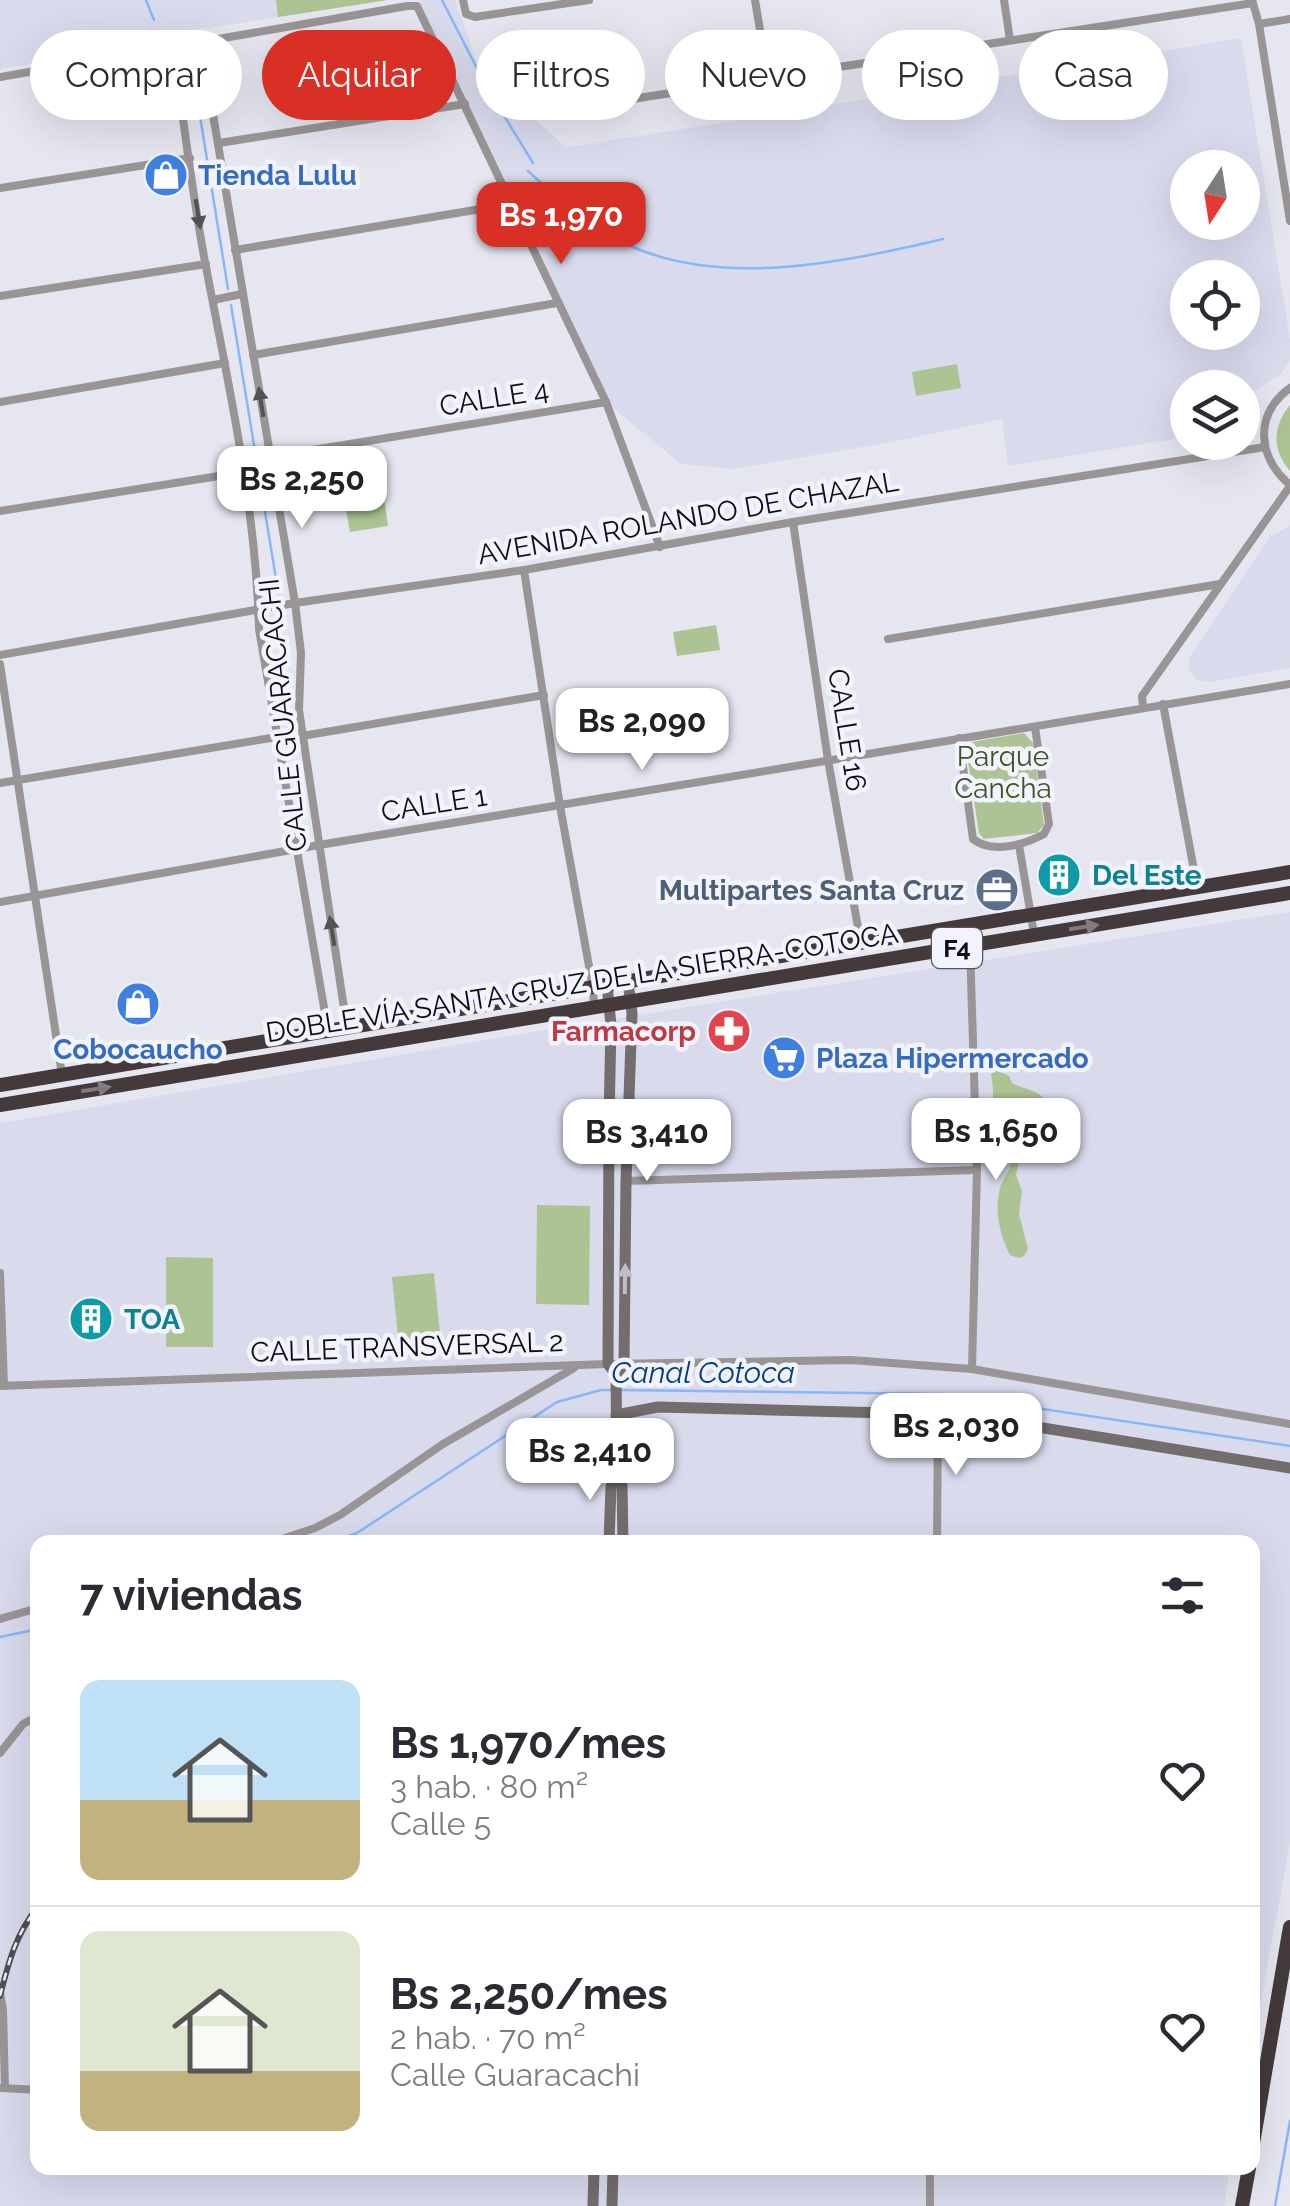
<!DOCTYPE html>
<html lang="es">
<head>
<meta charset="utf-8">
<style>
	body { margin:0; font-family:Raleway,sans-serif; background:#f7f7f7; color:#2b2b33; height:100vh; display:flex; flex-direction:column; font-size:38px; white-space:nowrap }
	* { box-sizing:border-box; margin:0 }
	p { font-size:32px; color:#7c7c81 }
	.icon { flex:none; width:55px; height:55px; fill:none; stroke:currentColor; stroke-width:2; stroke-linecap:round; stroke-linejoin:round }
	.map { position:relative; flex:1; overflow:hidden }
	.side { position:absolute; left:30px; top:1535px; width:1230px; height:640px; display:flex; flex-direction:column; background:#fff; border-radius:20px; box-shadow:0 10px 40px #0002 }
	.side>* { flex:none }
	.guide { position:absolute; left:30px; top:30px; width:1230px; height:90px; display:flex; gap:20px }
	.needle { width:65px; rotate:192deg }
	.fabs { position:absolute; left:1170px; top:150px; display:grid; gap:20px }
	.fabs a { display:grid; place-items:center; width:90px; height:90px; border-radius:50%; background:#fff; box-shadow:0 10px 40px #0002; font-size:50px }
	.price { position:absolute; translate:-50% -85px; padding:0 22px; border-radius:20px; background:#fff; color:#222; font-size:32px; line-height:65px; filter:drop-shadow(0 2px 5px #0008) }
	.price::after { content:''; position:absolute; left:50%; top:60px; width:30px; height:22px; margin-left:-15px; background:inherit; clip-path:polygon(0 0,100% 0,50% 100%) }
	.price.selected { background:#d93025; color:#fff }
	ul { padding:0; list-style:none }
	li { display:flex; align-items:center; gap:30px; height:250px; padding:0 50px }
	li+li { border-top:2px solid #e1e1e2 }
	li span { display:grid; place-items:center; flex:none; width:280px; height:200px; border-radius:20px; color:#555 }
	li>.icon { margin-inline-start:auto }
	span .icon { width:120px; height:120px; fill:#fffc; stroke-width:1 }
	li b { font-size:42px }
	h2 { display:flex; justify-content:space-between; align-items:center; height:120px; padding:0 50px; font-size:42px }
	.tag { padding:0 35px; border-radius:45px; background:#fff; box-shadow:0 10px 40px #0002; font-size:35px; line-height:90px }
	.tag.selected { background:#d93025; color:#fff }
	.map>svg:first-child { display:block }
</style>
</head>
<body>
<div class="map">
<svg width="1290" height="2206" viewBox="0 0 1290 2206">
	<rect width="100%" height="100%" fill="#e6e6f1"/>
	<g fill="#d9daec" fill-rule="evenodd">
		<path d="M0,0H388L181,32L153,37V44L0,69Z"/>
		<path d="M419,0H455L478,65L566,148L1241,38L1290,339V361L1281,374L1243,398L1242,388H1188L1187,437L1008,466L1002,419L892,442L733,469L681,464L611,406ZM1188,168H1242V222H1188ZM1188,278H1242V332H1188Z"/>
		<path d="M1290,525V668L1209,682L1197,680L1189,669L1190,656L1270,537Z"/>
		<path d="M1290,912V1844L1253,2042L1252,1542H38V2168H1230L1224,2206H0V1123L587,1023Z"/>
	</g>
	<g fill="#adc393">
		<path d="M276,0H388L278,17Z"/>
		<path d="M957,364L961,388L916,396L912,372Z"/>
		<path d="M1290,405V471C1272,450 1272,427 1290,405Z"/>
		<path d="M385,503L388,526L350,532L346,509Z"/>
		<path d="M716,625L720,650L677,656L673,632Z"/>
		<path d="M1024,733L1033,743L1044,825L1037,833L984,839L979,833L966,749L972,742Z"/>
		<path d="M996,1069L1009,1076L1012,1083C1019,1087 1027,1088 1035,1092C1054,1100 1040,1117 1048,1135L1040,1150L1034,1155L1024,1153L1020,1157L1016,1175L1022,1191L1019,1214L1028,1249L1024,1256L1019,1258L1010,1255C1000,1235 993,1209 1001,1185C1005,1175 1013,1167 1012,1156C1011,1143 999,1140 996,1129C991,1110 995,1092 991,1074Z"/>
		<path d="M537,1205L590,1206L589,1305L536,1304Z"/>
		<path d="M166,1257L213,1258V1347H166Z"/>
		<path d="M434,1273L441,1343L399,1347L392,1277Z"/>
	</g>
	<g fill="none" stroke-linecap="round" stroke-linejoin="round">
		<g stroke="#88b7f9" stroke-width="2.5">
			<path d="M146,0L154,20"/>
			<path d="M442,0L486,86L533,163"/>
			<path d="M199,110L228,289"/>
			<path d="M528,171C558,199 588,226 626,244C722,289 845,262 943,239"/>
			<path d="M231,305L278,591"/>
			<path d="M620,1390L943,1394L1290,1446"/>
			<path d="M333,1542L357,1533L557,1402L601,1390H612"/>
			<path d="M0,1637L38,1629"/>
			<path d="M1275,2206L1290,2121"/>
		</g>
		<g stroke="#999495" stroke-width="8">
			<path d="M463,0L466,14L475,17L589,0"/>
			<path d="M755,0L768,78"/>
			<path d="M1004,0L1010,40"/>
			<path d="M1252,0L1259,24L1290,221"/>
			<path d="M1259,24L1290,19"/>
			<path d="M201,43L295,603L301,653L299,710L347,1028"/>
			<path d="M173,48C184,121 192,195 206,267C229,387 256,508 259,629L328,1031"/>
			<path d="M0,77L407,6H417L606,402L660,547"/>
			<path d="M535,114L1253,3"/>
			<path d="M219,143L465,104"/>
			<path d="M0,188L190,158"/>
			<path d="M235,250L511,204"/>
			<path d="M0,296L206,264"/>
			<path d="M213,300L242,294"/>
			<path d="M253,355L557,303"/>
			<path d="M1290,388C1253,415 1258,458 1290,485"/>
			<path d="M0,402L225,363"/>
			<path d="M270,457L606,402"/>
			<path d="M0,511L244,472"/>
			<path d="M793,522L828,760L861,944"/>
			<path d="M524,570L560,806L593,988L594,1006"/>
			<path d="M888,639L1220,584"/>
			<path d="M0,655L295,603L524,570L793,522L1265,447"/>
			<path d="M0,664L62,1075"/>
			<path d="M1163,704L1197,886"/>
			<path d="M1143,707L1142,696L1290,486"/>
			<path d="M302,736L544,695"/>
			<path d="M959,738L973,839C992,854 1024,845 1044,834L1049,824L1035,727"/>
			<path d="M0,783L277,737"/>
			<path d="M1019,845L1034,934"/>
			<path d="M0,902L319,845L1290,684"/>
			<path d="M970,946L977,1170L972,1369"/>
			<path d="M626,1181L977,1170"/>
			<path d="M0,1273L4,1385"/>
			<path d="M0,1386L608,1364L851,1360L972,1369L1290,1424"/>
			<path d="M273,1542L315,1528L340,1515L443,1444L574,1368"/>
			<path d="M937,1542L938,1414"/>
			<path d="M0,1619L38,1608"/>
			<path d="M0,1753L23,1724L38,1716"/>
			<path d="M0,1992L3,2010L5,2088"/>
			<path d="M2,2088L38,2090"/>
			<path d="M930,2206V2168"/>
		</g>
		<g stroke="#746d6e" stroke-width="11">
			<path d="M607,985L611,1025L609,1120L608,1364L616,1374"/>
			<path d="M616,1415L658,1407L964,1415L1290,1468"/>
			<path d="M617,1473L622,1486L623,1542"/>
			<path d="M609,1542L611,1487L617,1473L616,1374L624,1364L626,1181L632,1013L628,982"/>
			<path d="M593,2206L594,2168"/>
			<path d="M612,2206L613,2168"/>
		</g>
		<g stroke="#443a3b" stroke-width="14">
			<path d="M0,1085L1290,872"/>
			<path d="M0,1105L1290,893"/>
			<path d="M1252,2149L1290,1927"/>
			<path d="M1242,2206L1249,2168"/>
		</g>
		<defs>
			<path id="rail" d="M0,1996C8,1964 16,1933 38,1907"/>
		</defs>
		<use href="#rail" stroke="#4e4e54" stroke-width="6"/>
		<use href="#rail" stroke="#f3f3fe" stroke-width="2.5" stroke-dasharray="8" stroke-linecap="butt"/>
	</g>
	<defs><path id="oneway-solid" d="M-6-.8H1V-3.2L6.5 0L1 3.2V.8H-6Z" transform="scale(2.5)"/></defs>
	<g fill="#545153">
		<use href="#oneway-solid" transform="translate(198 214) rotate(81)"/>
		<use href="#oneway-solid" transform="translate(261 402) rotate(-99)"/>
		<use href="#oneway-solid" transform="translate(332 931) rotate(-99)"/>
	</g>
	<g fill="#817b7f">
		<use href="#oneway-solid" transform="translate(1084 927) rotate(-9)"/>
		<use href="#oneway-solid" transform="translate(96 1089) rotate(-9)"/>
	</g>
	<use fill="#c0bdc4" href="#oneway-solid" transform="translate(625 1279) rotate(-89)"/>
	<defs>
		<symbol id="shop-disc" viewBox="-11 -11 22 22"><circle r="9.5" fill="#3f7fe0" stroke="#f3f3fe"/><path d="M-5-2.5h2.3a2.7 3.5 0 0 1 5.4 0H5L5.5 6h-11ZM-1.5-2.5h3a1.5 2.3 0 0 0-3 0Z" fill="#fff"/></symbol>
		<symbol id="building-disc" viewBox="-11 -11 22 22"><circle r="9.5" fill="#0f9aa8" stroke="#f3f3fe"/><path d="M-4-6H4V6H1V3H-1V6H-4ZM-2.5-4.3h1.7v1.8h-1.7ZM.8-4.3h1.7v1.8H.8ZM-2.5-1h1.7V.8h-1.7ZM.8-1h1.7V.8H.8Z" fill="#fff"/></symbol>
		<symbol id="office-disc" viewBox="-11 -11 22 22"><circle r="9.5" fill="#5c6f8a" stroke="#f3f3fe"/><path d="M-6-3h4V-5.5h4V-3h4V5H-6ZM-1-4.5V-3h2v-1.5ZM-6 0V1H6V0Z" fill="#fff"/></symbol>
		<symbol id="pharmacy-disc" viewBox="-11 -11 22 22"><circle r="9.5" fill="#e0444e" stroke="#f3f3fe"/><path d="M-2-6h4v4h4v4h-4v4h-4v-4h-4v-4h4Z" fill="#fff"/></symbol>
		<symbol id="supermarket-disc" viewBox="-11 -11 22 22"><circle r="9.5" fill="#3f7fe0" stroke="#f3f3fe"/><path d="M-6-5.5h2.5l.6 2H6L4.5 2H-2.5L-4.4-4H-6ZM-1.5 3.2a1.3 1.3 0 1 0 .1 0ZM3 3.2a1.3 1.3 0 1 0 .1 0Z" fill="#fff"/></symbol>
	</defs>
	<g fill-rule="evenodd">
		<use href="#shop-disc" x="141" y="150" width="50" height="50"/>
		<use href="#building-disc" x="1034" y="850" width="50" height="50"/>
		<use href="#office-disc" x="972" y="865" width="50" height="50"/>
		<use href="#shop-disc" x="113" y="979" width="50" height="50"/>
		<use href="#pharmacy-disc" x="704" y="1006" width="50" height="50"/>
		<use href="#supermarket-disc" x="759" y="1033" width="50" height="50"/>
		<use href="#building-disc" x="66" y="1294" width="50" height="50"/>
	</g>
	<g text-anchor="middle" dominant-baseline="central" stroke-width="9" stroke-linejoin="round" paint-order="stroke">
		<rect fill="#f3f3fe" stroke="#535358" stroke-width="2.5" x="932" y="928" width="50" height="40" rx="8"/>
		<g font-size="25" font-weight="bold" fill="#0e0e11">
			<text x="957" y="948">F4</text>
		</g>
		<g font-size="28" font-weight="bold" fill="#366cbe" stroke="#f3f3fe" text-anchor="start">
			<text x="198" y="175">Tienda Lulu</text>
			<text x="138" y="1049" text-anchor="middle">Cobocaucho</text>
			<text x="816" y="1058">Plaza Hipermercado</text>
		</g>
		<g font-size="28" fill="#0e0e11" stroke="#f3f3fe">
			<text transform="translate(494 398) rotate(-9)">CALLE 4</text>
			<text transform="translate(688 518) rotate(-10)">AVENIDA ROLANDO DE CHAZAL</text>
			<text transform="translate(283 715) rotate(-96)">CALLE GUARACACHI</text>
			<text transform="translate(847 730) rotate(81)">CALLE 16</text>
			<text transform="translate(434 804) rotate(-9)">CALLE 1</text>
			<text transform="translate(582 983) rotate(-9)">DOBLE VÍA SANTA CRUZ DE LA SIERRA-COTOCA</text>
			<text transform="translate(407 1347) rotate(-2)">CALLE TRANSVERSAL 2</text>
		</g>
		<g font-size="28" fill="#3e531d" stroke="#f3f3fe">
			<text x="1003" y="756">Parque<tspan x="1003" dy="32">Cancha</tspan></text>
		</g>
		<g font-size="28" font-weight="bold" fill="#0d838f" stroke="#f3f3fe" text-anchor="start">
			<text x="1092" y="875">Del Este</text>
			<text x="124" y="1319">TOA</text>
		</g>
		<g font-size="28" font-weight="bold" fill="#4e5e75" stroke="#f3f3fe" text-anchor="end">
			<text x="964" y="890">Multipartes Santa Cruz</text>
		</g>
		<g font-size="28" font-weight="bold" fill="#be3a42" stroke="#f3f3fe" text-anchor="end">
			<text x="696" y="1031">Farmacorp</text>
		</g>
		<g font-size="30" font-style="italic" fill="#003e88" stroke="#f3f3fe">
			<text x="703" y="1372">Canal Cotoca</text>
		</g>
	</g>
</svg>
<div class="fabs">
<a><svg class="needle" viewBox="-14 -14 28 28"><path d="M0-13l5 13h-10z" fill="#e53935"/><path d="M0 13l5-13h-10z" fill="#7c7c81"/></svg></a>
<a><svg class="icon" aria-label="locate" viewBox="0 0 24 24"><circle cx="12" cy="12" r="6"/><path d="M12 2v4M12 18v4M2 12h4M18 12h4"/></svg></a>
<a><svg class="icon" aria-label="layers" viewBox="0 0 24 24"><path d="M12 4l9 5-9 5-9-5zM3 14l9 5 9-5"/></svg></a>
</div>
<b class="price selected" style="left:561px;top:267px">Bs 1,970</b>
<b class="price" style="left:302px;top:531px">Bs 2,250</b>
<b class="price" style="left:642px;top:773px">Bs 2,090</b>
<b class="price" style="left:996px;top:1183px">Bs 1,650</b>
<b class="price" style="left:647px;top:1184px">Bs 3,410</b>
<b class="price" style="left:956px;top:1478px">Bs 2,030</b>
<b class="price" style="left:590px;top:1503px">Bs 2,410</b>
<div class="guide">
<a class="tag">Comprar</a>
<a class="tag selected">Alquilar</a>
<a class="tag">Filtros</a>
<a class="tag">Nuevo</a>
<a class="tag">Piso</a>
<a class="tag">Casa</a>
</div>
<section class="side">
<h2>7 viviendas<svg class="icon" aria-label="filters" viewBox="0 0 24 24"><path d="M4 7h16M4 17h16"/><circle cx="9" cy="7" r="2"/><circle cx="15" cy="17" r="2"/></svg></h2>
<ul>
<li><span style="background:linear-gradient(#bfe0f5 60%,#c2b280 0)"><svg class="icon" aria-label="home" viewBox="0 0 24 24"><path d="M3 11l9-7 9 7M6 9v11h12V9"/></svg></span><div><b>Bs 1,970/mes</b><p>3 hab. · 80 m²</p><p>Calle 5</p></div><svg class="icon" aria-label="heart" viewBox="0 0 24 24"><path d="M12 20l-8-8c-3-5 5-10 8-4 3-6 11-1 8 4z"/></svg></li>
<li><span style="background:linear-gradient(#dfe7d0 70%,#c2b280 0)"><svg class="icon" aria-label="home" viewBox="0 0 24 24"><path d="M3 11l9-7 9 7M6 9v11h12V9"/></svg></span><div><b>Bs 2,250/mes</b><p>2 hab. · 70 m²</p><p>Calle Guaracachi</p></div><svg class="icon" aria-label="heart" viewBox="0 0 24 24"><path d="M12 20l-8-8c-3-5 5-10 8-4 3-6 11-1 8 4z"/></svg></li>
</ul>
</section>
</div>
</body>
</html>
